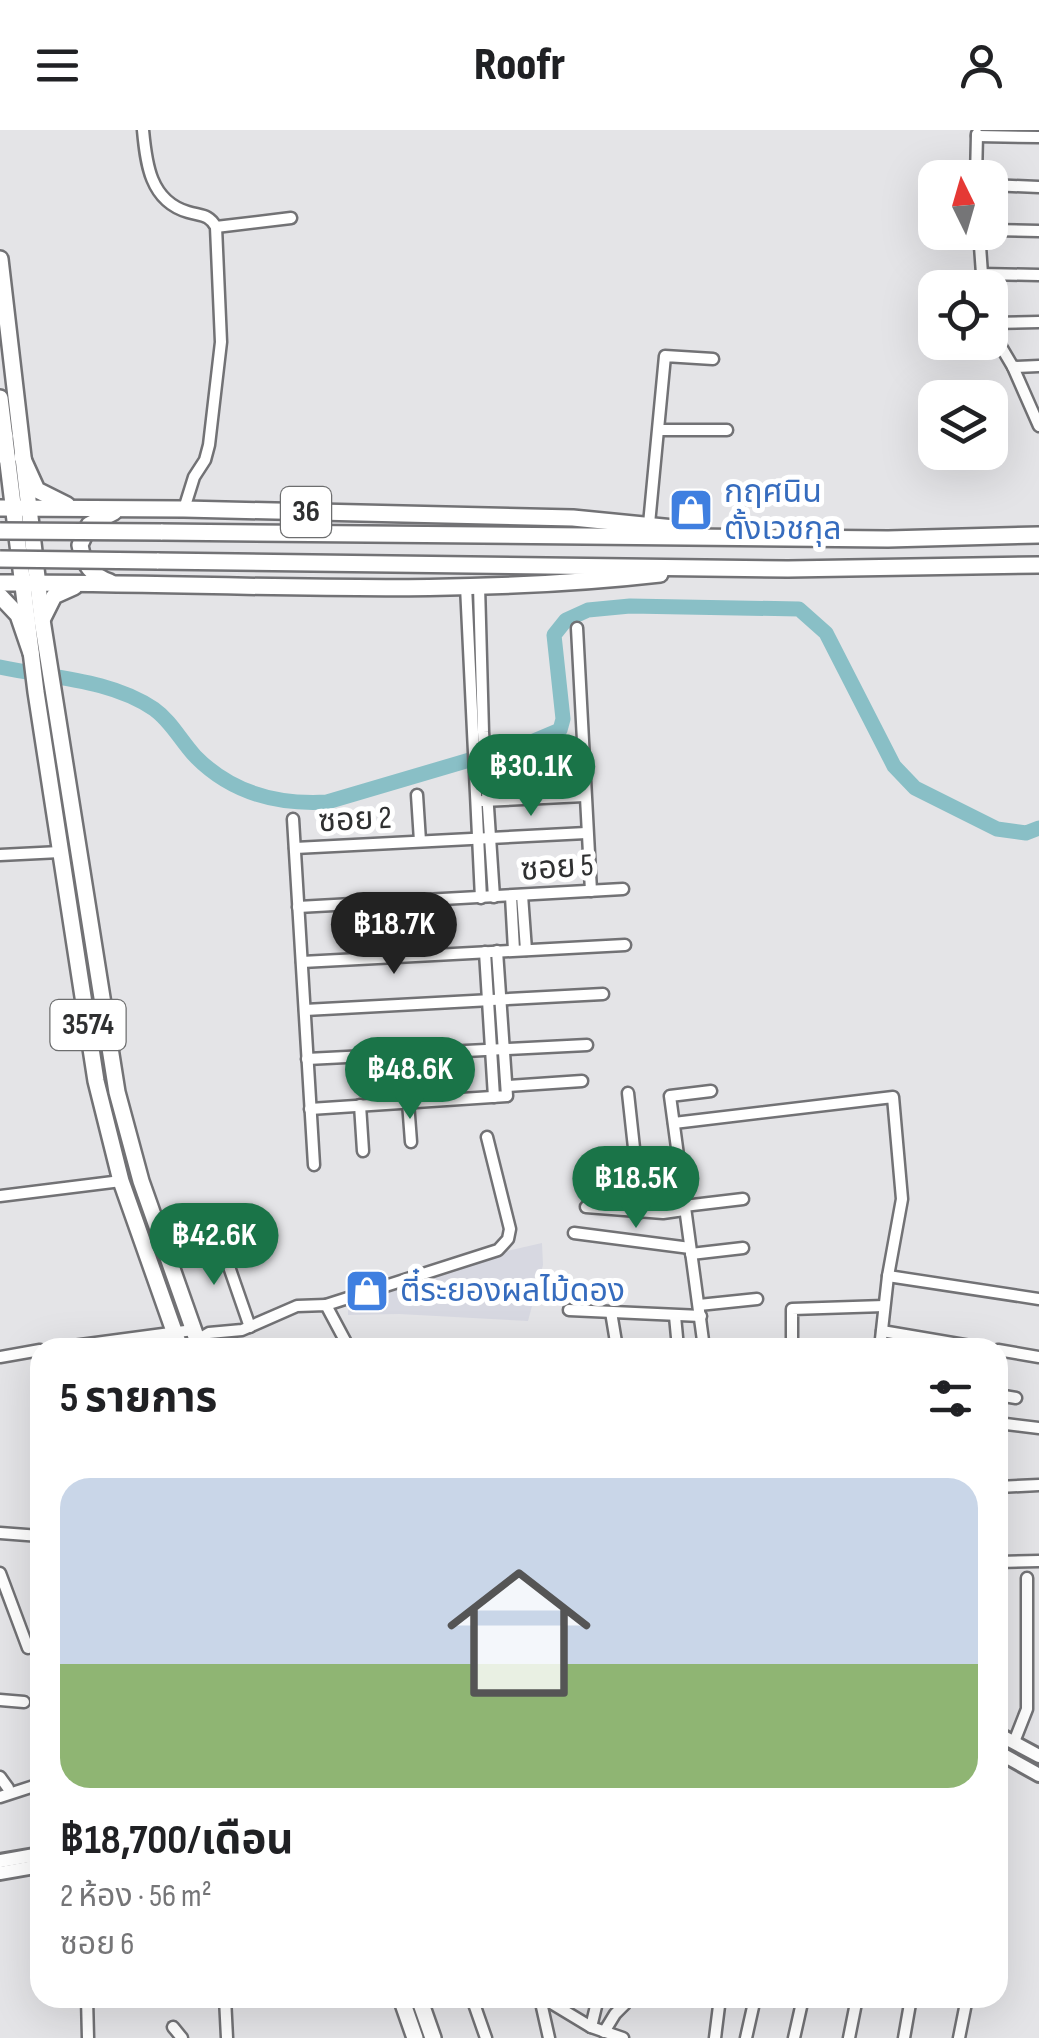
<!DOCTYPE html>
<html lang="th">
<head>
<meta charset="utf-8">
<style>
	body { margin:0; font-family:"Sofia Sans Condensed","Noto Sans Thai",sans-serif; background:#f6f6f6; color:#202124; height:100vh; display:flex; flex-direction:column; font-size:38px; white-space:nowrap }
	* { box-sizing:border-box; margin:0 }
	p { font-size:32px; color:#757577 }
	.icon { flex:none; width:55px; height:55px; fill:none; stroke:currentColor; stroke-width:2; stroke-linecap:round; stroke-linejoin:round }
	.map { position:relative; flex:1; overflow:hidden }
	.side { position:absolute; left:30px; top:1208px; width:978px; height:670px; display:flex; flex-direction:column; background:#fff; border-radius:30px; box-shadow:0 10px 40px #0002 }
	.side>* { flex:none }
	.needle { width:65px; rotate:355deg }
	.buttons { position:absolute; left:918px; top:30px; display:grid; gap:20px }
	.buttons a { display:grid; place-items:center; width:90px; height:90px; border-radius:20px; background:#fff; box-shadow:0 10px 40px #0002; font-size:50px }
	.price { position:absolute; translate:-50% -85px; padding:0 22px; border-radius:35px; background:#1a7448; color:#fff; font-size:32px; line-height:65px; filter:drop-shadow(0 2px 5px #0008) }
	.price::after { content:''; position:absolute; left:50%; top:60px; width:30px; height:22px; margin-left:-15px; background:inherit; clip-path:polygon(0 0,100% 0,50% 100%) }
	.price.current { background:#222; color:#fff }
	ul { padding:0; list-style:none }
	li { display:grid; align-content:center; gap:20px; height:530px; padding:0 30px }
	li+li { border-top:2px solid #e0e0e0 }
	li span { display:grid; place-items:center; height:310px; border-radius:30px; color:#555 }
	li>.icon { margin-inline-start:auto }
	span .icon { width:180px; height:180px; fill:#fffc; stroke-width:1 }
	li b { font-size:42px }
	h2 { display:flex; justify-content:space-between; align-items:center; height:120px; padding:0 30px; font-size:42px }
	header { display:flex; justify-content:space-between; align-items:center; height:130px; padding:0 30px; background:#fff; font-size:45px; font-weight:800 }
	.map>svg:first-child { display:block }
</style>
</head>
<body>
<header><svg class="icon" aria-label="menu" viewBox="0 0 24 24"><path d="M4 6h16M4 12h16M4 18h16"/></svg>Roofr<svg class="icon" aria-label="person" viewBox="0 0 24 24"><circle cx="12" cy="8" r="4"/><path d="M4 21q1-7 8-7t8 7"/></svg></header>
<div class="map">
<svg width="1039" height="1908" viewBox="0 0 1039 1908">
	<rect width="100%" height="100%" fill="#e4e4e7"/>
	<path fill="#d7d8e1" d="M542,1113L543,1135L528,1191L399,1184L348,1185V1172L503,1122Z"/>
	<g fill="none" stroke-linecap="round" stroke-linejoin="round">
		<path stroke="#89bfc6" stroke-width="15" d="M0,537C51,548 110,549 154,579C171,591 181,611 195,626C231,663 276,675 327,672L534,611L560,600L563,589L554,505L566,490L588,480L630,476L799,479L826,503L894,636L915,658L997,699L1026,703L1039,698"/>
		<defs>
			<g id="minor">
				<path d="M143,0C146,33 150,71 188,82C201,86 209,84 216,97L221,212L209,315L205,330L194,347L184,379"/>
				<path d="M977,6L1039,7"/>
				<path d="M976,48L977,4"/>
				<path d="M990,55L1039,57"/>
				<path d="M216,97L291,88"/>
				<path d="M990,100L1039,101"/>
				<path d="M979,102L983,158"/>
				<path d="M981,144L1039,145"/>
				<path d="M990,193L1039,192"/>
				<path d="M990,198L1013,237L1039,296"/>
				<path d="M1013,237L1039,236"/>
				<path d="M659,300H727"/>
				<path d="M649,394L665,226L713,229"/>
				<path d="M466,456L481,768"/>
				<path d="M479,456L483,602L494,767"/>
				<path d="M577,498L591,761"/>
				<path d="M527,621L529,669"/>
				<path d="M417,665L420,711"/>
				<path d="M482,671L584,666"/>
				<path d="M293,689L314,1035"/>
				<path d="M295,718L586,703"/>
				<path d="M0,725L60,722"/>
				<path d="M522,765L526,820"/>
				<path d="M511,766L514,820"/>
				<path d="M298,777L623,759"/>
				<path d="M485,822L494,967"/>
				<path d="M302,832L625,815"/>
				<path d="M305,880L603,864"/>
				<path d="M307,929L587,915"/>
				<path d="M507,956L582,951"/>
				<path d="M628,963L641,1082"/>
				<path d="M408,972L411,1012"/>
				<path d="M360,975L363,1021"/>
				<path d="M310,979L507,966L497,821"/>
				<path d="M674,993L893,967L902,1069L888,1146L880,1218"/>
				<path d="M0,1066L121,1051"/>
				<path d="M684,1076L743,1069"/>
				<path d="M586,1077L663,1083L684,1080"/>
				<path d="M574,1103L690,1118"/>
				<path d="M218,1105L250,1197"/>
				<path d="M691,1124L743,1118"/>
				<path d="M888,1146L1039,1169"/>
				<path d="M326,1175L498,1120L508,1109L510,1099L487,1007"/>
				<path d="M699,1175L757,1169"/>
				<path d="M569,1180L701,1186"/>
				<path d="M611,1182L617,1218"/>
				<path d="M675,1186L678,1218"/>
				<path d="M882,1201L982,1218"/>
				<path d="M197,1210L209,1203L242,1200L297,1176L326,1175L349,1218"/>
				<path d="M704,1215L725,1218"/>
				<path d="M58,1218L193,1200"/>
				<path d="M704,1218L670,966L711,961"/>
				<path d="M792,1218V1179L884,1176"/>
				<path d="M998,1220L1039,1227"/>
				<path d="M0,1227L40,1220"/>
				<path d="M998,1265L1016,1268"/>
				<path d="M998,1293L1039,1298"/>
				<path d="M998,1357L1039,1355"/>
				<path d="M0,1403L40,1406"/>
				<path d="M998,1432L1039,1431"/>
				<path d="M0,1443L28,1518"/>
				<path d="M0,1570L24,1572"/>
				<path d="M1014,1612L1027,1579V1448"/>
				<path d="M0,1647L8,1658"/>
				<path d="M0,1667L40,1654"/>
				<path d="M87,1868L88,1908"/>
				<path d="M225,1868L227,1908"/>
				<path d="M472,1868L486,1908"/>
				<path d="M540,1868L549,1908"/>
				<path d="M543,1868L591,1897L623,1908"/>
				<path d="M173,1897L182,1908"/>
				<path d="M591,1897L598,1868"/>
				<path d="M604,1902L615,1884L625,1874V1868"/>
				<path d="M715,1908L720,1868"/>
				<path d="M746,1908L755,1868"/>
				<path d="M794,1908L803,1868"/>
				<path d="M849,1908L857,1868"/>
				<path d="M904,1908L911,1868"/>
				<path d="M959,1908L967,1868"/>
			</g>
			<g id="tertiary">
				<path d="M998,1604L1039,1626"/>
				<path d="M998,1622L1039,1645"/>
				<path d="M0,1731L40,1724"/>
				<path d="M0,1743L40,1736"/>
			</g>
			<g id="primary">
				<path d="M0,129L42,490L117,962L141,1051L200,1218"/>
				<path d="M0,268L36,562L96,951L121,1051L180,1218"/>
				<path d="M401,1868L415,1908"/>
				<path d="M419,1868L433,1908"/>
			</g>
			<g id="trunk">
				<path d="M0,325L5,306"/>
				<path d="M22,327L37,360L67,375"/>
				<path d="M0,378L184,379L573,388L684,399"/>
				<path d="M161,402L888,409L1039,405"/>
				<path d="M157,431L788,439L1039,435"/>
				<path d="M110,452C92,446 83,434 80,415L89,395L114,382"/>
				<path d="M0,453C220,452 441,469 660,444"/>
				<path d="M0,466L18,485L31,523"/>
				<path d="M42,490L54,466L74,457"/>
			</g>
		</defs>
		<use href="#minor" stroke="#727275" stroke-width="15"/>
		<use href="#tertiary" stroke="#727275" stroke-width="18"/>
		<use href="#primary" stroke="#727275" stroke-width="20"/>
		<use href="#trunk" stroke="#727275" stroke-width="20"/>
		<use href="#minor" stroke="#fff" stroke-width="10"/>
		<use href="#tertiary" stroke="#fff" stroke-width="12"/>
		<use href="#primary" stroke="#fff" stroke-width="15"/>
		<use href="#trunk" stroke="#fff" stroke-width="15"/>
		<defs>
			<g id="trunk-bridge">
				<path d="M0,401L161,402"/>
				<path d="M0,429L157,431"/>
			</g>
		</defs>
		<use href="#trunk-bridge" stroke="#727275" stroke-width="20" stroke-linecap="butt"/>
		<use href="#trunk-bridge" stroke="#fff" stroke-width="15"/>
	</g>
	<defs>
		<symbol id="shop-square" viewBox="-11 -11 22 22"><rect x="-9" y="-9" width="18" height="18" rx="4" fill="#3f7fe0" stroke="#fff"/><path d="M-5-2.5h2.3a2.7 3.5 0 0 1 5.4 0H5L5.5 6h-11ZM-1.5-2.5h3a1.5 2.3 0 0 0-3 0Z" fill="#fff"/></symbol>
	</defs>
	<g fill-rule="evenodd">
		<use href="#shop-square" x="666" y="355" width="50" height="50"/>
		<use href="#shop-square" x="342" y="1136" width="50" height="50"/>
	</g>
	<g text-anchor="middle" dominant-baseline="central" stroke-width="10" stroke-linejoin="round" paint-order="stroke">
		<g fill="#fff" stroke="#6d6e6f" stroke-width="2.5">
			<rect x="281" y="357" width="50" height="50" rx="8"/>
			<rect x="50.5" y="870" width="75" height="50" rx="8"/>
		</g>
		<g font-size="30" font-weight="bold" fill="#2f3031">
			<text x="306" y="382">36</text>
			<text x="88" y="895">3574</text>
		</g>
		<g font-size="32" fill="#366cbe" stroke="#fff" text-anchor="start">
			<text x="724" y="362">กฤศนิน<tspan x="724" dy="37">ตั้งเวชกุล</tspan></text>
			<text x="400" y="1161">ตี๋ระยองผลไม้ดอง</text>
		</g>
		<g font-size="32" fill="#2f3031" stroke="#fff">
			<text transform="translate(355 690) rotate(-3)">ซอย 2</text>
			<text transform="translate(557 738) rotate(-4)">ซอย 5</text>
		</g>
	</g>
</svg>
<div class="buttons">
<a><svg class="needle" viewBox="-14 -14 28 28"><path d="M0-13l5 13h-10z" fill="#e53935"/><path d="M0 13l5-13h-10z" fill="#757577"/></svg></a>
<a><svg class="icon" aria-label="locate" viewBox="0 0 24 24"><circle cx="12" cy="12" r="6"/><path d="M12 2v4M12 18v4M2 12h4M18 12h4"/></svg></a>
<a><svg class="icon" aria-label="layers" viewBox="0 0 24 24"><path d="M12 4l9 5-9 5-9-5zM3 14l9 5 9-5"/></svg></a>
</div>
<b class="price" style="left:531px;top:689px">฿30.1K</b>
<b class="price current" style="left:394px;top:847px">฿18.7K</b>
<b class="price" style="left:410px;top:992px">฿48.6K</b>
<b class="price" style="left:636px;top:1101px">฿18.5K</b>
<b class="price" style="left:214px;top:1158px">฿42.6K</b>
<section class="side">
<h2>5 รายการ<svg class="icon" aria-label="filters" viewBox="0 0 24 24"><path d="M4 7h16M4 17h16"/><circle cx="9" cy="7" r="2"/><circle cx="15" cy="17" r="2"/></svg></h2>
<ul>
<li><span style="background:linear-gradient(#c9d6e8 60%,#8fb573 0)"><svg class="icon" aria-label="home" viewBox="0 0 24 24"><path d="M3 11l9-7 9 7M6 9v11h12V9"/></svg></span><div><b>฿18,700/เดือน</b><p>2 ห้อง · 56 m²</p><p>ซอย 6</p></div></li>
</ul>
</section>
</div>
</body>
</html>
